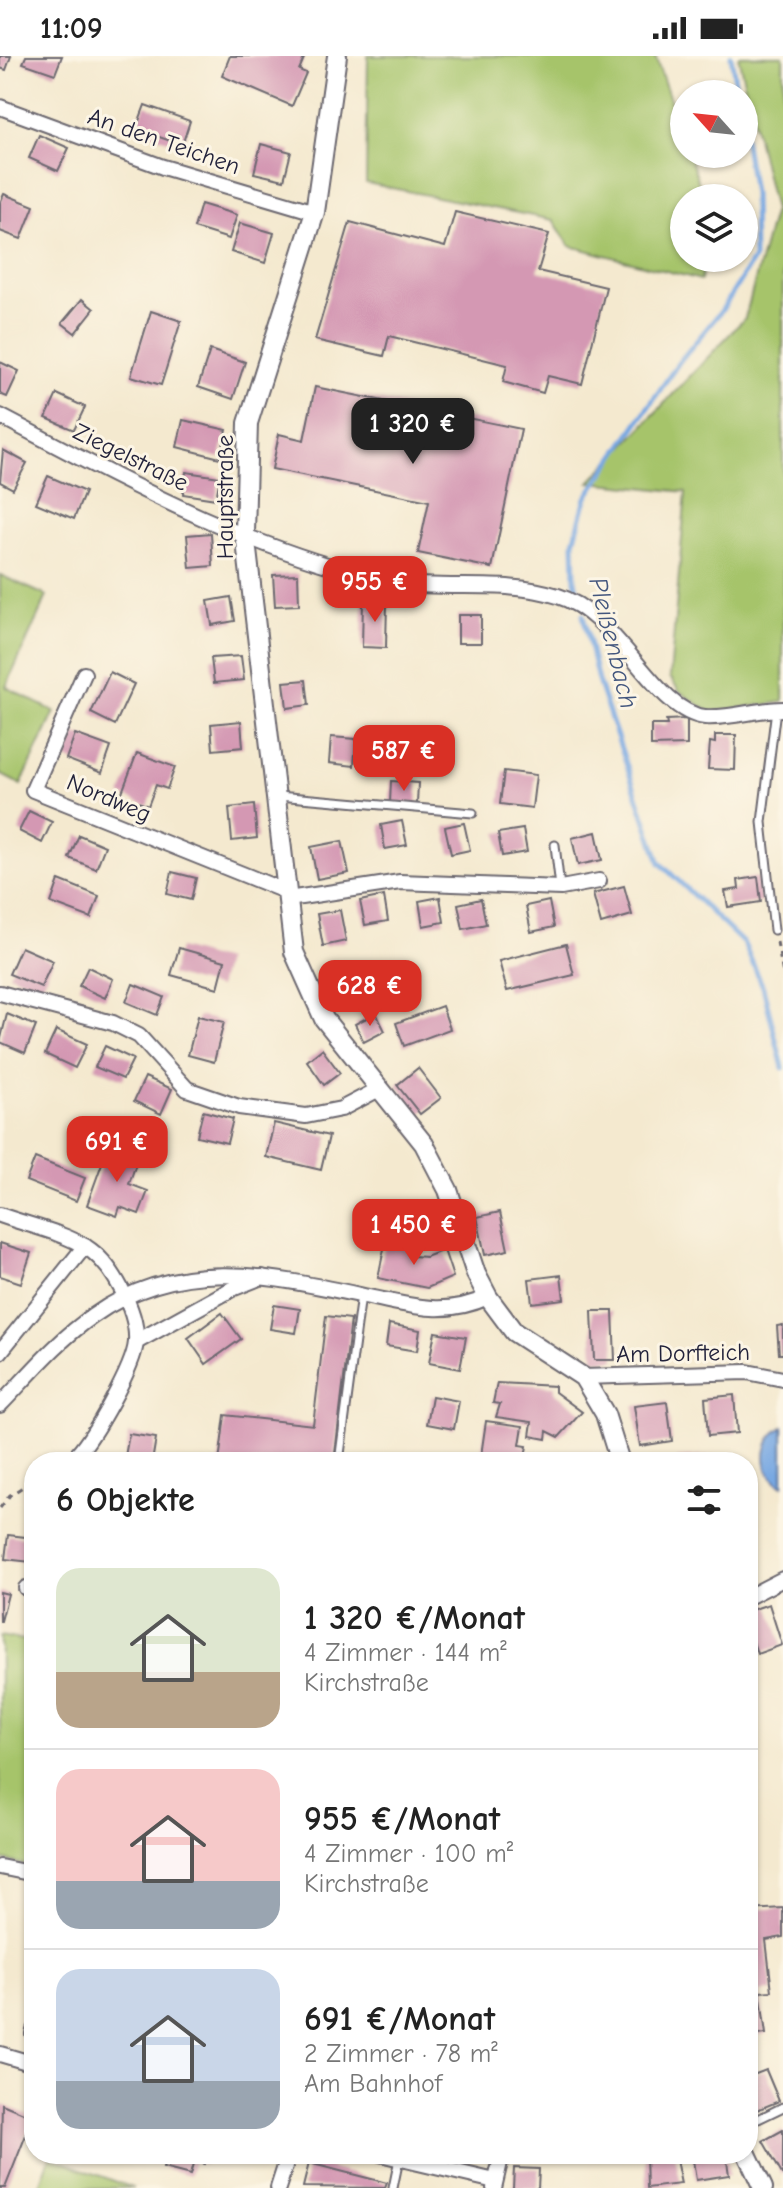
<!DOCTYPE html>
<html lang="de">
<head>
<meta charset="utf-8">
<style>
	body { margin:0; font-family:"Comic Neue",sans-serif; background:#f2f2f2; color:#222; height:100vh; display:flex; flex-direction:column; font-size:30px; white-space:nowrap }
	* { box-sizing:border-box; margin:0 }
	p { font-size:26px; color:#767676 }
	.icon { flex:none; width:44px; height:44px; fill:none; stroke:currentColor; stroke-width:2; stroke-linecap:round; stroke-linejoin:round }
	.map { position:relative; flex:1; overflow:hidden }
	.sheet { position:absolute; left:24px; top:1396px; width:734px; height:712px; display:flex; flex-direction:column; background:#fff; border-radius:32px; box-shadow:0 2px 6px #0004 }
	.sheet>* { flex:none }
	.needle { width:52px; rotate:297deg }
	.controls { position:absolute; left:670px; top:24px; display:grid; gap:16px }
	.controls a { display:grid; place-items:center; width:88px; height:88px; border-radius:50%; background:#fff; box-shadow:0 2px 6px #0004; font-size:40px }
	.price { position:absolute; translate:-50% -68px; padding:0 18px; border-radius:16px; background:#d93025; color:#fff; font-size:26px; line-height:52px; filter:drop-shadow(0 2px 4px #0008) }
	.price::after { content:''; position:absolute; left:50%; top:48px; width:24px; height:18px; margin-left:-12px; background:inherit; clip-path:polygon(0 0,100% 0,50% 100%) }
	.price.current { background:#222; color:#fff }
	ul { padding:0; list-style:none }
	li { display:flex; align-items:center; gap:24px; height:200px; padding:0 32px }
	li+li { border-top:2px solid #e0e0e0 }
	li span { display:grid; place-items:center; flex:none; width:224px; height:160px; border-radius:24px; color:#555 }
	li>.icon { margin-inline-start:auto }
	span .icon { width:96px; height:96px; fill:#fffc; stroke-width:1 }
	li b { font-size:34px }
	h2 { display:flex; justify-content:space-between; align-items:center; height:96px; padding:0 32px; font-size:34px }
	.status { display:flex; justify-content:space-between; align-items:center; height:56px; padding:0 40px; background:#fff; direction:ltr }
	.status svg { height:22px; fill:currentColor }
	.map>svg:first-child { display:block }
</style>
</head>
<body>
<div class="status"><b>11:09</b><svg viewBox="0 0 49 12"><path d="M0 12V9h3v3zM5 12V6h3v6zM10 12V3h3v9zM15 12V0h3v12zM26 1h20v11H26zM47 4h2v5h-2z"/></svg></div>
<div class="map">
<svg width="783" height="2132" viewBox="0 0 783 2132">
	<rect width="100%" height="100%" fill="#fcf5e5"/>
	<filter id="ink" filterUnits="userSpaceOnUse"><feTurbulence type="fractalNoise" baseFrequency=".0125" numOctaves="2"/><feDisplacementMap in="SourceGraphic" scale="16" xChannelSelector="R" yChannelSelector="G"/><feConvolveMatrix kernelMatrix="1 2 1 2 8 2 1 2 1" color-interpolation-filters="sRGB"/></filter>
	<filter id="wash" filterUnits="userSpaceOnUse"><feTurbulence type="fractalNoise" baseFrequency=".006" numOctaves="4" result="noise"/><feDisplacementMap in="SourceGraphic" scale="32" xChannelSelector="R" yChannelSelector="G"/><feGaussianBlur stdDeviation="1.8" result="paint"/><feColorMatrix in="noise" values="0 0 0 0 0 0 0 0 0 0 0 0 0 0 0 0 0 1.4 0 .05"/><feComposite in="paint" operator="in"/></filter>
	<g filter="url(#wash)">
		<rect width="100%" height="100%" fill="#f4e9cf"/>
		<g fill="#a6c46b" stroke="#647353" stroke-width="2">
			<path d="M368,0H655L684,84V98H689L704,142H684V202H705L701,224L570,190L553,164L366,127Z"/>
			<path d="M738,0H783V646L710,656L679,635L670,621L686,436L590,426L745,262L774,154Z"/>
			<path d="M0,519L47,540L6,631L55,656L21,729L0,718Z"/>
			<path d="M0,1580L34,1586V1811L0,1803Z"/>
			<path d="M50,2101L133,2132H39Z"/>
		</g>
		<path fill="#77a7e2" stroke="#4c648e" stroke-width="2" d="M783,1371V1430C758,1416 760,1384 783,1371Z"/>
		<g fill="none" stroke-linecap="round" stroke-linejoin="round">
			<g stroke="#77a7e2" stroke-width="5">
				<path d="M731,0L737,38"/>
				<path d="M580,545L575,524L574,486L586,442L679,306L722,254L754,202L753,137L744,81"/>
				<path d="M583,559L598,625L660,807L744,888L763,931L783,1012"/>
			</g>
		</g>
		<g id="blocks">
			<g fill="#d498b3">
				<path d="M0,0H11L6,14L0,12Z"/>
				<path d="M26,0H62L55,18L23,7Z"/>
				<path d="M230,0H305L299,14L306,17L292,50L222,20Z"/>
				<path d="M145,49L190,65L182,89L136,73Z"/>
				<path d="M39,79L69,92L58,115L29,102Z"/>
				<path d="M261,88L291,96L284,124L254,117Z"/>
				<path d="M4,138L34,150L21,183L0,175V147Z"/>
				<path d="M201,148L237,159L229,183L194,172Z"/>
				<path d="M455,156L549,178L538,215L606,231L582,328L548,320L543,337L503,326L507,309L389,280L384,300L315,284L350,166L445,191Z"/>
				<path d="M240,167L274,177L265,207L231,196Z"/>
				<path d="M82,243L94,253L75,277L62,267Z"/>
				<path d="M151,255L181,265L161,329L131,320Z"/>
				<path d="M210,294L245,306L233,343L198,331Z"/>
				<path d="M0,306L19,315L7,341L0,338Z"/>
				<path d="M315,331L521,373L492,512L418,497L429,445L272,413L279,378L304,384Z"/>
				<path d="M57,338L85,351L74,374L46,362Z"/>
				<path d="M183,364L227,374L220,402L177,391Z"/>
				<path d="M3,394L27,407L13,433L0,426Z"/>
				<path d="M186,416L220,421L216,443L183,438Z"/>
				<path d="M48,420L85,436L74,463L36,447Z"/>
				<path d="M211,477L213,510L190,512L187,479Z"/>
				<path d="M298,518L299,549L275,550L273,519Z"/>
				<path d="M231,541L235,565L212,569L208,545Z"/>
				<path d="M363,544H387L386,592L362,591Z"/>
				<rect x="458" y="559" width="23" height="28"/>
				<path d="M241,600L244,624L214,627L211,602Z"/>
				<path d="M110,616L134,628L115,669L91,657Z"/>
				<path d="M306,624L309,649L287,652L284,626Z"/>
				<path d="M687,663V689L651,690V669H667L666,664Z"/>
				<path d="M241,665L243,691L213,694L211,668Z"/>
				<path d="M75,678L111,691L102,717L66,703Z"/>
				<path d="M715,679H736L735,714L708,713L710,686L715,687Z"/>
				<path d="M331,681L356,683L354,710L329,707Z"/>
				<path d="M137,697L175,711L167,733L156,729L148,750L121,739Z"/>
				<path d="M504,715L536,719L532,752L500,748Z"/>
				<path d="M391,725L418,727L417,748L390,747Z"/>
				<path d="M254,749L257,782L232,785L229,752Z"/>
				<path d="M29,755L52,766L42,787L19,775Z"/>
				<path d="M402,765L407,789L385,793L381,769Z"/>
				<path d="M464,767L470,794L451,798L445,771Z"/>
				<path d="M523,773L527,796L502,800L498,777Z"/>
				<path d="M596,776L602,804L578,809L572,782Z"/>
				<path d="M79,779L105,790L96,813L69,802Z"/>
				<path d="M342,785L349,817L317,823L311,791Z"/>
				<path d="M172,816L196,822L191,844L167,838Z"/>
				<path d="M758,821L761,846L728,851L725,835L739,833L738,824Z"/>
				<path d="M59,824L99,840L91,862L51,847Z"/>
				<path d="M624,830L632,859L601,868L593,838Z"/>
				<path d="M384,840L388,865L365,869L360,845Z"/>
				<path d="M440,841L444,866L423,870L419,845Z"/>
				<path d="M481,843L486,868L463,873L458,848Z"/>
				<path d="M549,845L554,871L531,876L526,850Z"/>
				<path d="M340,854L346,885L323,890L317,858Z"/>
				<path d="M566,888L574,919L507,935L499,905Z"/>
				<path d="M21,891L53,905L41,931L9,918Z"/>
				<path d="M179,892L225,905L218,932L171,919Z"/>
				<path d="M88,911L113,923L105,942L79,930Z"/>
				<path d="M133,928L164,941L157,959L126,946Z"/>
				<path d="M442,950L450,973L404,990L396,967Z"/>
				<path d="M376,957L385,975L364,986L355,968Z"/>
				<path d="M7,958L36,970L25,997L0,986Z"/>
				<path d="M198,960L224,966L214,1006L188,999Z"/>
				<path d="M56,974L87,988L75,1012L45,998Z"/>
				<path d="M105,990L133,1003L123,1023L95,1011Z"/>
				<path d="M322,993L340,1017L324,1029L307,1005Z"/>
				<path d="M418,1012L441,1042L420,1058L397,1029Z"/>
				<path d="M145,1021L172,1033L161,1058L134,1045Z"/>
				<path d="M203,1055L233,1063L227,1087L197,1080Z"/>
				<path d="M274,1067L329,1080L321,1114L266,1101Z"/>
				<path d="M109,1088L139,1099L129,1128L148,1135L139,1158L120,1151L117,1160L87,1149Z"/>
				<path d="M35,1102L85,1122L76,1145L26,1125Z"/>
				<path d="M500,1156L508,1194L485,1199L477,1161Z"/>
				<path d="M0,1187L31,1197L21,1227L0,1220Z"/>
				<path d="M385,1188L412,1193L413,1200L426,1201L444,1194L453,1221L427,1232L378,1222Z"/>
				<path d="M561,1219L564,1243L532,1247L529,1223Z"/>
				<path d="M274,1249L300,1253L296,1277L270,1273Z"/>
				<path d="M592,1255H613L615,1304H594Z"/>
				<path d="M222,1257L241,1283L206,1308L188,1282Z"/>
				<path d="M326,1260L351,1263L334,1406H219L225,1359L313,1369Z"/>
				<path d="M389,1268L420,1274L417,1295L386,1290Z"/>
				<path d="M783,1269V1298H779L777,1270Z"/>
				<path d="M435,1276L466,1281L460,1313L429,1307Z"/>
				<path d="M497,1327L555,1330V1336L582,1356L559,1381L547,1375L546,1383L530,1380L532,1366L496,1361L500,1348L493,1347Z"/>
				<path d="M734,1339L737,1377L708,1380L705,1342Z"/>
				<path d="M432,1340L459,1345L454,1373L427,1368Z"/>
				<path d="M667,1346L672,1385L640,1390L634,1350Z"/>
				<path d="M486,1365L523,1370L520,1389L527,1390L524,1406H480Z"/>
				<path d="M129,1378L156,1382L152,1406H124Z"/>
				<path d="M726,1399V1406H677V1402Z"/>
				<path d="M8,1479L34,1482L31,1506L5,1503Z"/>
				<path d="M0,1536L8,1538L1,1565H0Z"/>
				<path d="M769,1548L782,1589L757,1598L748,1569V1555Z"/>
				<path d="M748,1783L755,1814L748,1815Z"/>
				<path d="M783,1852V1881L766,1884L772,1935L760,1936L766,1978L748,1980V1854Z"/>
				<path d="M766,2014L779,2045L752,2056L748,2046V2021Z"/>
				<path d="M2,2048L33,2061L5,2132H0Z"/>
				<path d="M783,2074V2120L763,2085Z"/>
				<path d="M149,2098H207L204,2108L194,2105L190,2119L163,2112L165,2103Z"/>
				<path d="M646,2098L675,2099L681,2128L647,2132Z"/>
				<path d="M692,2098H726L729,2119L696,2124Z"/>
				<path d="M309,2107L387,2127L385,2132L303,2131Z"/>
				<path d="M514,2112L539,2113L538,2132H513Z"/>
			</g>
		</g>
	</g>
	<g filter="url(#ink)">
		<use href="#blocks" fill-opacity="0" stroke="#6c686f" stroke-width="2"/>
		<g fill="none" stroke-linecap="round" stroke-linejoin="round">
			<defs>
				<g id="service">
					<path d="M278,740L473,757"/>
					<path d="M555,789L560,831"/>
					<path d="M774,874L762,766L776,653"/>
					<path d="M339,1406L361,1239"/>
					<path d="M748,2068L783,2051"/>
					<path d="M393,2132L399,2103"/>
				</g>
				<g id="minor">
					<path d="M0,51L163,111L315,156"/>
					<path d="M0,360C122,424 248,494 384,524C441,537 502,522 558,540C619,558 654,656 705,661C730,663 757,653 783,653"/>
					<path d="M84,618L33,734L287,836"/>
					<path d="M288,843L400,826L561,832L599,825"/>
					<path d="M0,937L113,967L139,980L187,1033L239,1051L306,1060L341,1053L379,1033"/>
					<path d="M0,1159C27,1169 62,1176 86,1191C112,1207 138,1256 136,1286C134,1311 94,1380 77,1399"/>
					<path d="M136,1286L232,1233L262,1221"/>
					<path d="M0,1296L85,1190"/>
					<path d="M583,1321L747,1316L783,1323"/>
					<path d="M0,1349C29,1319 58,1284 93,1260C181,1198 271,1220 369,1241C414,1250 444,1261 488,1241"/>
					<path d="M26,1532L34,1533"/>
					<path d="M748,1541L783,1523"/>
					<path d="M0,1811L34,1818"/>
					<path d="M33,1978L34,1974"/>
					<path d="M0,1998L34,2008"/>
					<path d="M380,2098L495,2125"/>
					<path d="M278,2132L289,2098"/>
					<path d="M494,2132L502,2098"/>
				</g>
				<g id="tertiary">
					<path d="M337,0L315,156L248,367L245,477L294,896L324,963L424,1088L448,1134L476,1218L488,1241L514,1276L583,1321L605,1358L620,1406"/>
					<path d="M747,2098L763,2132"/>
				</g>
			</defs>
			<use href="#service" stroke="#6c686f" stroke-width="11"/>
			<use href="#minor" stroke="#6c686f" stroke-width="18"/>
			<use href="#tertiary" stroke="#6c686f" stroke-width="22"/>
			<g stroke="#6c686f" stroke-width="3" stroke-dasharray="6 6" stroke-linecap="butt">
				<path d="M777,886L783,918"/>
				<path d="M0,1452L10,1439L34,1424"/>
			</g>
			<use href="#service" stroke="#fff" stroke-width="7"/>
			<use href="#minor" stroke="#fff" stroke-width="14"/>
			<use href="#tertiary" stroke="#fff" stroke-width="18"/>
		</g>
	</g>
	<g text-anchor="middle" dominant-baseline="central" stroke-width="6" stroke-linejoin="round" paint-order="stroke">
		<g font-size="24" fill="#22223b" stroke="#fcf5e5">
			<text transform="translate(164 85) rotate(19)">An den Teichen</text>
			<text transform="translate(131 401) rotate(26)">Ziegelstraße</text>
			<text transform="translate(225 441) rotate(-90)">Hauptstraße</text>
			<text transform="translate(109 742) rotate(23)">Nordweg</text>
			<text transform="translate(683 1297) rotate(-1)">Am Dorfteich</text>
		</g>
		<g font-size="26" font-style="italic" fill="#44577e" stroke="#fcf5e5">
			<text transform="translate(613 587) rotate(76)">Pleißenbach</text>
		</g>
	</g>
</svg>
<div class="controls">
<a><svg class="needle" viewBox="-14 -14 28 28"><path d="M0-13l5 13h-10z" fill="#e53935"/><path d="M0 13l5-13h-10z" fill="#767676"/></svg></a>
<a><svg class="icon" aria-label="layers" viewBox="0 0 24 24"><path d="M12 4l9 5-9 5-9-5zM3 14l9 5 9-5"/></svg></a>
</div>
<b class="price current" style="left:413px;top:410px">1 320 €</b>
<b class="price" style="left:375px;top:568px">955 €</b>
<b class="price" style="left:404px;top:737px">587 €</b>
<b class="price" style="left:370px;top:972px">628 €</b>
<b class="price" style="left:117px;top:1128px">691 €</b>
<b class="price" style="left:414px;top:1211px">1 450 €</b>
<section class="sheet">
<h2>6 Objekte<svg class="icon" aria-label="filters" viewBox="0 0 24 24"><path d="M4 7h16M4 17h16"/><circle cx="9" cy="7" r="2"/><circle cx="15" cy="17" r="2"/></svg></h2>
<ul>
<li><span style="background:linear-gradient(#dfe7d0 65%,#b9a48a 0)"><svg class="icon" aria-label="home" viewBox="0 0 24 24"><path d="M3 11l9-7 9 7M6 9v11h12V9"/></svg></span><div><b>1 320 €/Monat</b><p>4 Zimmer · 144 m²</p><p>Kirchstraße</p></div></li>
<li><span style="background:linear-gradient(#f6c9c9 70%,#9aa5b1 0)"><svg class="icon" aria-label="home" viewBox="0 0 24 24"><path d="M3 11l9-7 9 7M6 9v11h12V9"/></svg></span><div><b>955 €/Monat</b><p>4 Zimmer · 100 m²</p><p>Kirchstraße</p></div></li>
<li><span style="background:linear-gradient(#c9d6e8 70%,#9aa5b1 0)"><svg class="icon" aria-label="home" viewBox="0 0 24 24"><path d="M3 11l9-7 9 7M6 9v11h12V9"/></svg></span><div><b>691 €/Monat</b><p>2 Zimmer · 78 m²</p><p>Am Bahnhof</p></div></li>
</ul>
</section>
</div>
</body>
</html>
